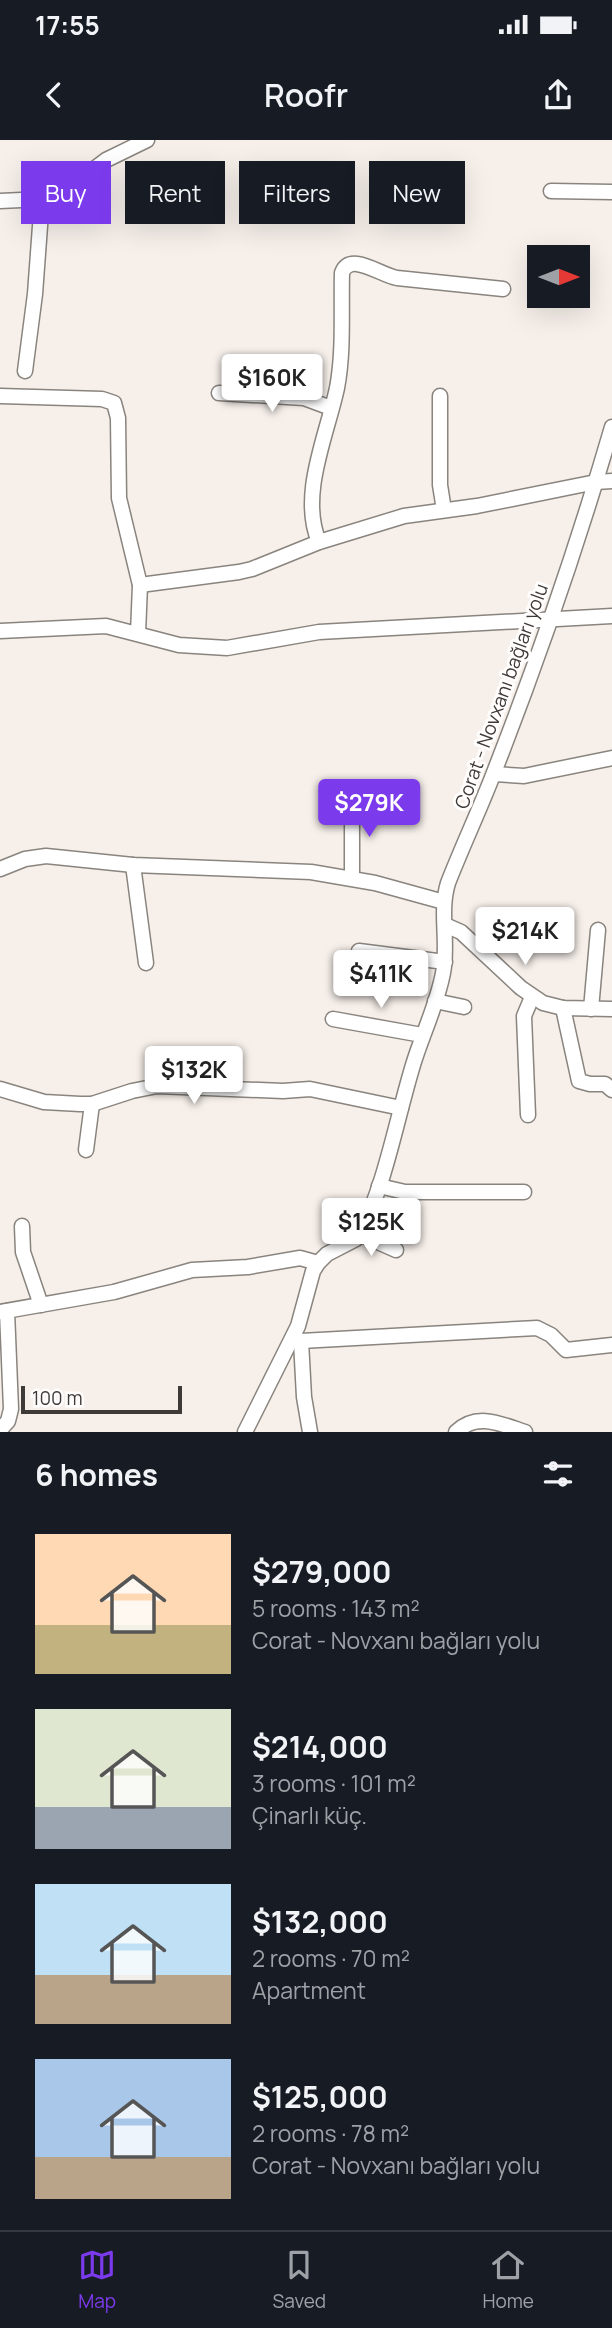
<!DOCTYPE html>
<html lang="en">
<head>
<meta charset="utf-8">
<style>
	body { margin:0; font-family:Manrope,sans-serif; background:#242831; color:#f1f3f6; height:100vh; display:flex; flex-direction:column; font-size:26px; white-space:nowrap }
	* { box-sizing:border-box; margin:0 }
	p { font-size:23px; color:#9ea1a6 }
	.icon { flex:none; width:38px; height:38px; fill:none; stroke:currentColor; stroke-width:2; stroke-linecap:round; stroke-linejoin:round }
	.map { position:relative; height:1292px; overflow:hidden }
	.drawer { display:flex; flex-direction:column; background:#171b24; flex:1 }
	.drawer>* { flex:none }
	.banner { position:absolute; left:21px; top:21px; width:570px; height:63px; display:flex; gap:14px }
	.needle { width:46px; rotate:90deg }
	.controls { position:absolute; left:527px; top:105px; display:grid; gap:14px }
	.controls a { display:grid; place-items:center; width:63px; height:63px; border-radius:0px; background:#171b24; box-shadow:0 7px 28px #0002; font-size:35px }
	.scale { position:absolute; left:21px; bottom:18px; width:161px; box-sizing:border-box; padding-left:7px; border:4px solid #3d3a38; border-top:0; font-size:19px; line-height:24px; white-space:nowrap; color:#3d3a38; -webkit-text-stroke:5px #fffefd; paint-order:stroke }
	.price { position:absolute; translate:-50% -60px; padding:0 16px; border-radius:7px; background:#fff; color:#222; font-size:23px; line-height:46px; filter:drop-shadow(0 2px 4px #0008) }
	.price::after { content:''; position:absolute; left:50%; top:42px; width:21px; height:16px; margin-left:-10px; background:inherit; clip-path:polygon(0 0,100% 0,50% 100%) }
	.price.selected { background:#7c3aed; color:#fff }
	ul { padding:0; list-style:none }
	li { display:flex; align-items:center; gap:21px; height:175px; padding:0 35px }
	li span { display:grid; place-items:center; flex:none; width:196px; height:140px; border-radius:0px; color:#555 }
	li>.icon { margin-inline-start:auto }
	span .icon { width:84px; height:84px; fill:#fffc; stroke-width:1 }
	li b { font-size:30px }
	h2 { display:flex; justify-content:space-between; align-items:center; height:84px; padding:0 35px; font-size:30px }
	.chip { padding:0 24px; border-radius:0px; background:#171b24; box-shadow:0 7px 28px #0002; font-size:24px; line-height:63px }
	.chip.selected { background:#7c3aed; color:#fff }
	.status { display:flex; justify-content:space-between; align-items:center; height:49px; padding:0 35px; background:#171b24; direction:ltr }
	.status svg { height:19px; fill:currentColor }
	header { display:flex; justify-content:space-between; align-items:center; height:91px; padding:0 35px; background:#171b24; font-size:32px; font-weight:600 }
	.menu { display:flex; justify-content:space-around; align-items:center; height:98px; border-top:2px solid #363941; background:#171b24; font-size:19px; color:#9ea1a6 }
	.menu a { display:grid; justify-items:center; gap:4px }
	.menu .selected { color:#7c3aed }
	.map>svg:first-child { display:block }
</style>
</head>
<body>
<div class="status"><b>17:55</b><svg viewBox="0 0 49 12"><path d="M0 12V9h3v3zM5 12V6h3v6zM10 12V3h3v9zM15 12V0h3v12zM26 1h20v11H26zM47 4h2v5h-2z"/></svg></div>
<header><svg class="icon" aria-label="back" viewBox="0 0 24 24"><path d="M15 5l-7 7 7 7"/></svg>Roofr<svg class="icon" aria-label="share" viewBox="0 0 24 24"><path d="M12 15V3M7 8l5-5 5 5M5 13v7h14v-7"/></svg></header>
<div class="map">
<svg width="612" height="1292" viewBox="0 0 612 1292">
	<rect width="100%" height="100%" fill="#f6efea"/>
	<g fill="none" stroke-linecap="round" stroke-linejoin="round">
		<defs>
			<g id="minor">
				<path d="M551,51L612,52"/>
				<path d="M0,61L42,59L53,57L62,53L106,20L147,0"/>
				<path d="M25,231L35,154L42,59"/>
				<path d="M219,253L304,258L331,268"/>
				<path d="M0,256L102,259L114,263L118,278L119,358L140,445L138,493"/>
				<path d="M440,256V345L444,370"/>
				<path d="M319,402C299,355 327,295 337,248C344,211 341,171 342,133C350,111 380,135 397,138L503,149"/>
				<path d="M140,445L239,432L252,429L319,402L404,376L477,366L596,342L612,341"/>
				<path d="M0,491L106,486L179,505L227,508L319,492L612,476"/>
				<path d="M494,634L524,636L612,618"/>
				<path d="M133,725L146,823"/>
				<path d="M0,729L25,719L46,716L133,725L311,732L375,743L444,762"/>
				<path d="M352,738V660"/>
				<path d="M445,785L461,792L521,848L543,863L563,868L612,869"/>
				<path d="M359,811L445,822"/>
				<path d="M435,861L464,867"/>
				<path d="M563,868L579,941L590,944H605L612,950"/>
				<path d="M591,869L598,790"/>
				<path d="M333,879L422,895"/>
				<path d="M0,949L44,962L80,964H92L132,951L157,946L283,951L310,949L401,968"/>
				<path d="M528,975L524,876L532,857"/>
				<path d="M86,1010L92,964"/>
				<path d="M379,1046L405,1052H524"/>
				<path d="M22,1086L23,1112L41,1165"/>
				<path d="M360,1094L396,1110"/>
				<path d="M0,1172L114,1152L192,1130L248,1127L300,1118L318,1123"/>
				<path d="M293,1197L301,1201L304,1257L310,1292"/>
				<path d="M301,1201L537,1188L551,1195L566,1210L612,1205"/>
				<path d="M0,1290L8,1281L11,1269L7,1171"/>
				<path d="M245,1292L298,1186L313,1131L318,1123L327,1114L356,1099L360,1094C386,1042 396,981 413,925C422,895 437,865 443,833C449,803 439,772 448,743C462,707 479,671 493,635C538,520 578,404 612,287"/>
				<path d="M456,1292C477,1272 501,1284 525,1292"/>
			</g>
		</defs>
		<use href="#minor" stroke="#89847e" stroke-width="17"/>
		<use href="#minor" stroke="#fff" stroke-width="14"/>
	</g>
	<g text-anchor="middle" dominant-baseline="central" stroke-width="6" stroke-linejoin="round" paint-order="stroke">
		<g font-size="19" fill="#3d3a38" stroke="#fffefd">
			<text transform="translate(501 556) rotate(-70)">Corat - Novxanı bağları yolu</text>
		</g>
	</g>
</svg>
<div class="controls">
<a><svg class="needle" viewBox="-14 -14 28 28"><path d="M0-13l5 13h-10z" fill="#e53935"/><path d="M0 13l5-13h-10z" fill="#9ea1a6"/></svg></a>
</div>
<div class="scale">100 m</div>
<b class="price" style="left:272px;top:274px">$160K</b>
<b class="price selected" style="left:369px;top:699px">$279K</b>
<b class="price" style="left:525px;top:827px">$214K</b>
<b class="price" style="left:381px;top:870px">$411K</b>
<b class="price" style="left:194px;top:966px">$132K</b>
<b class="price" style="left:371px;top:1118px">$125K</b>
<div class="banner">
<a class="chip selected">Buy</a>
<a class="chip">Rent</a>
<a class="chip">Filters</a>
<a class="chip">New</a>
</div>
</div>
<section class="drawer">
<h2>6 homes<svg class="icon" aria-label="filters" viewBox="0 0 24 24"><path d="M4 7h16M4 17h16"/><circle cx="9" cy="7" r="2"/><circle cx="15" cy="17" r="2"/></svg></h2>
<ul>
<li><span style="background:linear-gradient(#ffd9b3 65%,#c2b280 0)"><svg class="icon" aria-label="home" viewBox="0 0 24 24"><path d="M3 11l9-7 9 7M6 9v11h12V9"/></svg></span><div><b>$279,000</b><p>5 rooms · 143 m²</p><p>Corat - Novxanı bağları yolu</p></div></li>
<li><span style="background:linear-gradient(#dfe7d0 70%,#9aa5b1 0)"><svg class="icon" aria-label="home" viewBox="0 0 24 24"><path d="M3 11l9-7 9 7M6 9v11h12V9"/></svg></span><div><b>$214,000</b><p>3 rooms · 101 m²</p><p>Çinarlı küç.</p></div></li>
<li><span style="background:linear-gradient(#bfe0f5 65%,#b9a48a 0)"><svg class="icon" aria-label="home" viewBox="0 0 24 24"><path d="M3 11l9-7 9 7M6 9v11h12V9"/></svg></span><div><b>$132,000</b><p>2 rooms · 70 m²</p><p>Apartment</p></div></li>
<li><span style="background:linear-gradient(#a9c7e8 70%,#b9a48a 0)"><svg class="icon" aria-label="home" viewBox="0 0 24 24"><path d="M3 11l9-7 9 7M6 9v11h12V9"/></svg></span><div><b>$125,000</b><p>2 rooms · 78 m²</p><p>Corat - Novxanı bağları yolu</p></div></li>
</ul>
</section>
<nav class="menu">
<a class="selected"><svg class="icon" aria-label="map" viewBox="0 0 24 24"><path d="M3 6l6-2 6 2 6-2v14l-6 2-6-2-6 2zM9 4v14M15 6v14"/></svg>Map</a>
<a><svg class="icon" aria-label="saved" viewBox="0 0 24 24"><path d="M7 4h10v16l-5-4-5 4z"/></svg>Saved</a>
<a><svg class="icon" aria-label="home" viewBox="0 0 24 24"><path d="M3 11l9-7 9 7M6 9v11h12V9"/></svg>Home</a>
</nav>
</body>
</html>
